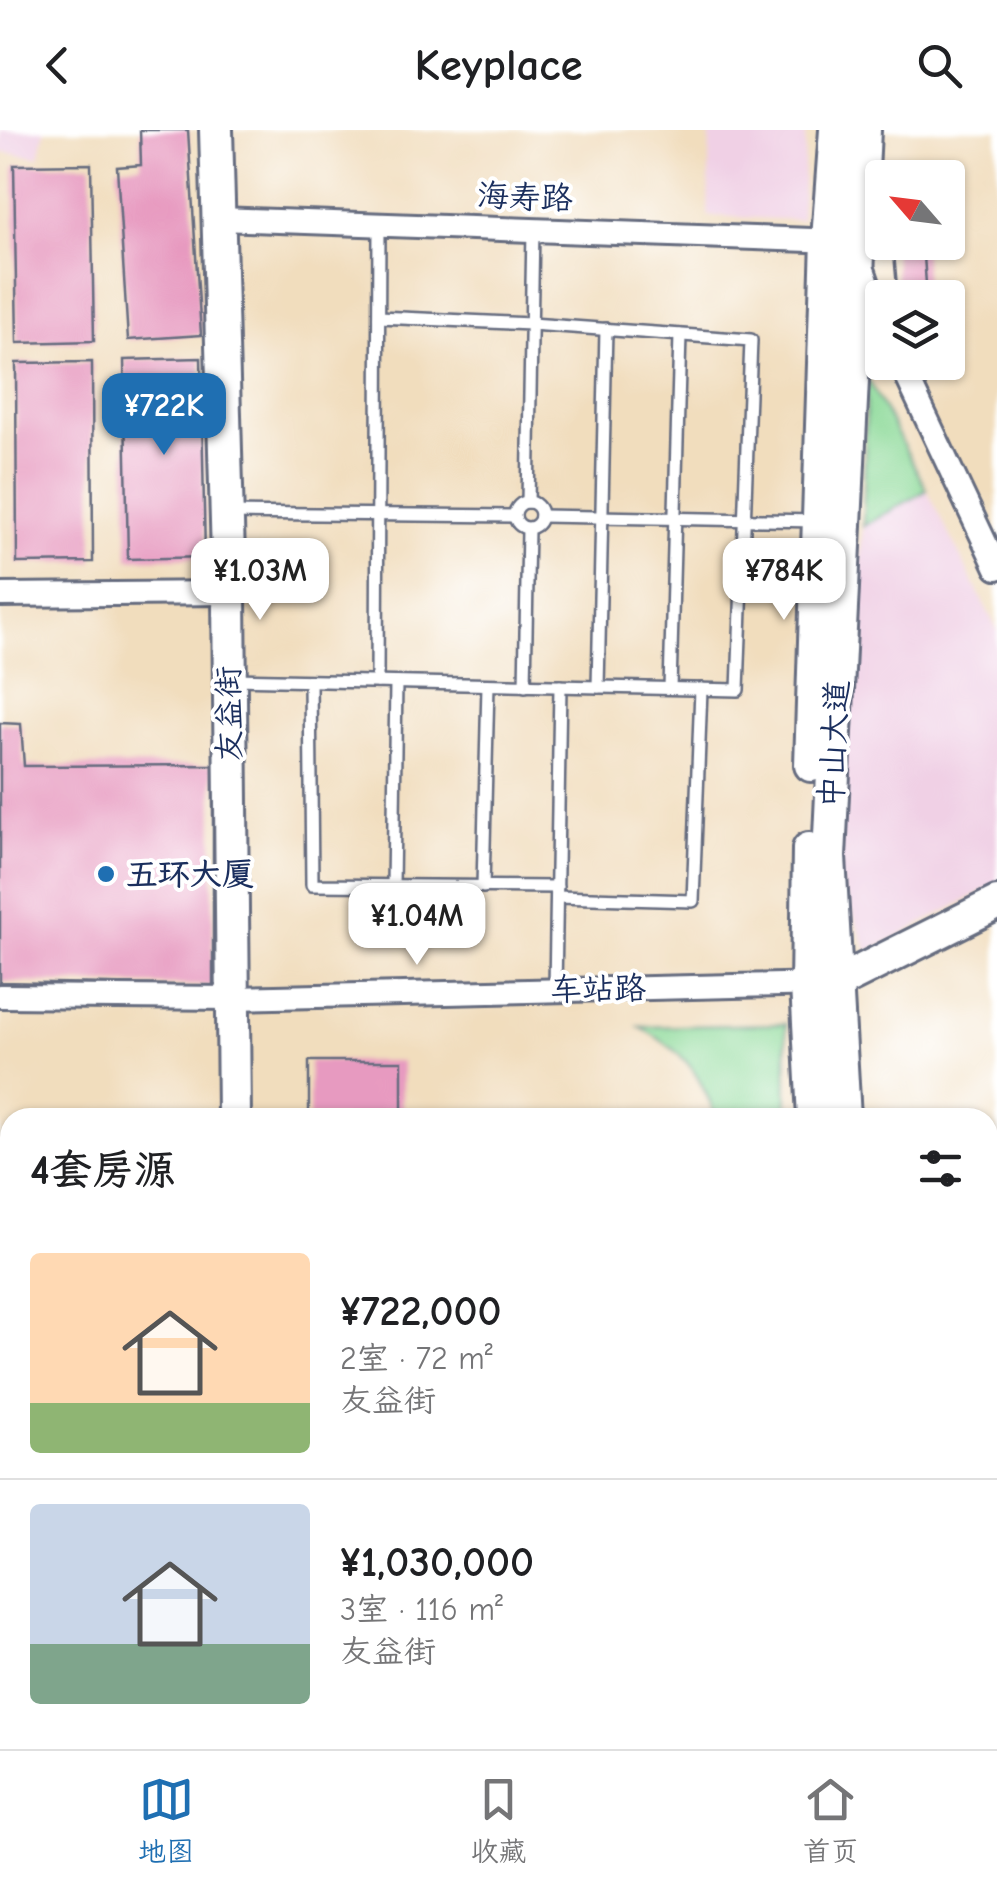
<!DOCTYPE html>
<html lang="zh">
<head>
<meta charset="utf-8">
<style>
	body { margin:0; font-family:"Comic Neue","LXGW WenKai TC",sans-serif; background:#f6f6f6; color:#202124; height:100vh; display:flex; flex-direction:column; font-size:38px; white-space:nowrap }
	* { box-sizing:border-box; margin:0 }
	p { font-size:32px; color:#757577 }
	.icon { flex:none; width:55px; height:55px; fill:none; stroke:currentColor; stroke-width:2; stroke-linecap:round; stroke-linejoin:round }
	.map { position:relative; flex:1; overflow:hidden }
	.sheet { position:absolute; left:0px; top:978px; width:998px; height:642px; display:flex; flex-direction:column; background:#fff; border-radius:30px 30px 0 0; box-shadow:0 2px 8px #0004 }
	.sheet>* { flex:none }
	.needle { width:65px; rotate:298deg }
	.fabs { position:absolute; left:865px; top:30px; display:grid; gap:20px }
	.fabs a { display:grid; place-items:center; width:100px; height:100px; border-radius:10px; background:#fff; box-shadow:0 2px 8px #0004; font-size:50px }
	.price { position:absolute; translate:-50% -85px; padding:0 22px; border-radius:20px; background:#fff; color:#222; font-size:32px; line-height:65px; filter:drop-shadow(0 2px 5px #0008) }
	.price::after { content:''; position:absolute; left:50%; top:60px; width:30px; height:22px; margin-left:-15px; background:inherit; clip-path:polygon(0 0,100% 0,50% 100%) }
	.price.current { background:#1f6fb2; color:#fff }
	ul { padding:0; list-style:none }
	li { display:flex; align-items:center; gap:30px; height:250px; padding:0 30px }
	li+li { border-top:2px solid #e0e0e0 }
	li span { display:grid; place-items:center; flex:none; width:280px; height:200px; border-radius:10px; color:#555 }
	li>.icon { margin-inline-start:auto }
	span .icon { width:120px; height:120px; fill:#fffc; stroke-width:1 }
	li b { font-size:42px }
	h2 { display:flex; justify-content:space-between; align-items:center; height:120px; padding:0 30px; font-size:42px }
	header { display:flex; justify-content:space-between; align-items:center; height:130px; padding:0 30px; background:#fff; font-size:45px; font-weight:700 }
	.tab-bar { display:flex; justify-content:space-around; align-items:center; height:140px; border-top:2px solid #e0e0e0; background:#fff; font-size:28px; color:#757577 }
	.tab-bar a { display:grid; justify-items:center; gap:5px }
	.tab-bar .current { color:#1f6fb2 }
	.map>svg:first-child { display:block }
</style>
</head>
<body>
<header><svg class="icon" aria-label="back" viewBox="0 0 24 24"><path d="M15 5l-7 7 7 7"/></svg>Keyplace<svg class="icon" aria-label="search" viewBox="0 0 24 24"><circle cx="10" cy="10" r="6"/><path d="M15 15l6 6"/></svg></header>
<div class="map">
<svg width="997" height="1619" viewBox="0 0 997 1619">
	<rect width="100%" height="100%" fill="#fff"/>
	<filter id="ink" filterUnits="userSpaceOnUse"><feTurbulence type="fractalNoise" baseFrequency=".01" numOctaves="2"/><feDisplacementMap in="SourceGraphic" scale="20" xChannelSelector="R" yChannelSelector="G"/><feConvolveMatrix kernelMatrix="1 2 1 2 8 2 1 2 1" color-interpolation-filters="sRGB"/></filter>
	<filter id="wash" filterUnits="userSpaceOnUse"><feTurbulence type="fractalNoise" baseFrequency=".0048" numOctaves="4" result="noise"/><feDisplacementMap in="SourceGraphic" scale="40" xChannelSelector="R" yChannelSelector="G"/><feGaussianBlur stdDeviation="2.25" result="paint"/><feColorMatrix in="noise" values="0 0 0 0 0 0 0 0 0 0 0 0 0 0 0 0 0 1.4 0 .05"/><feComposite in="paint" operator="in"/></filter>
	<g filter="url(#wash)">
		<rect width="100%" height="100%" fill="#f1ddbd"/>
		<g fill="#f0d0e5">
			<path d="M0,0H45L39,27L0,22Z"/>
			<path d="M710,0H806L801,90L708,86Z"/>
			<path d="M927,360L997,500V754L868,822L835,740L863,396Z"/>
		</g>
		<g fill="#8bd997" stroke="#53847a" stroke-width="2.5">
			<path d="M867,247L927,360L863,396Z"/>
			<path d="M786,894L787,988L716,987C697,938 686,924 640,897Z"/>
		</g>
		<g id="blocks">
			<g fill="#e79ac0">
				<path d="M140,0H188L201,205L128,210L117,37L141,35Z"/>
				<path d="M91,34L94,211L17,213L14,35Z"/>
				<path d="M893,112H923L927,168H898Z"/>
				<path d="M201,228L205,427L128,429L124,230Z"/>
				<path d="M92,232L93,432L17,433L16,233Z"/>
				<path d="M0,593L21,594L24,636L213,635V856L0,852Z"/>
				<rect x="309" y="931" width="93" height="57"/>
				<path d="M10,1136V1200H0V1137Z"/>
				<path d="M0,1206L10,1207V1253H0Z"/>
			</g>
		</g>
	</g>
	<g filter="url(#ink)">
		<use href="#blocks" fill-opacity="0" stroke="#666c7f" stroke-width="2.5"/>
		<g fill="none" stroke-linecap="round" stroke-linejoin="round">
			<defs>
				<g id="lane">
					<circle cx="528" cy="385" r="13"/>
					<path d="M528,372L533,100"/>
					<path d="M228,383L514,386"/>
					<path d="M541,386L817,391"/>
					<path d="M233,549L738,560L751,210L531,194L379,187"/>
					<path d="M310,551L312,755L557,757"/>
					<path d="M377,552L379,95"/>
					<path d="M525,556L528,399"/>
					<path d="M598,557L606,199"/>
					<path d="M670,558L680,205"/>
					<path d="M393,756L396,553"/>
					<path d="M483,757L488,555"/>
					<path d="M557,767L693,771L701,559"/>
					<path d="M555,860L560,556"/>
					<path d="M0,1063H10"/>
					<path d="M0,1375H10"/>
					<path d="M0,1601L10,1604"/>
					<path d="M33,1610L68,1619"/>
				</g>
				<g id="street">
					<path d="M219,89L839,111"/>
					<path d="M864,142L882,195"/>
					<path d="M900,232L997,438"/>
					<path d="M0,465L229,463"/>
					<path d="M0,866L233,868L821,854"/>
				</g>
				<g id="secondary">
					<path d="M216,0L229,463L234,988"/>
					<path d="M811,635L828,110L836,0"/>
					<path d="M809,719L807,855L814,988"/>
					<path d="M835,854L997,773"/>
					<path d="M844,988L829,727L864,0"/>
					<path d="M988,1435L997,1454"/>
					<path d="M988,1487L997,1503"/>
					<path d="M233,1619V1610"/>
					<path d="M733,1619L753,1610"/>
				</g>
			</defs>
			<use href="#lane" stroke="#666c7f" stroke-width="16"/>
			<use href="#street" stroke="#666c7f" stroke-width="28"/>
			<use href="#secondary" stroke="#666c7f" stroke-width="38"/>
			<use href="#lane" stroke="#fff" stroke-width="11"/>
			<use href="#street" stroke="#fff" stroke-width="22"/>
			<use href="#secondary" stroke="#fff" stroke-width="32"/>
		</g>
	</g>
	<circle fill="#1f6fb2" stroke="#fff" stroke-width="4" cx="106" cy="744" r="10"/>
	<g text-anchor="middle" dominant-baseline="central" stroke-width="8" stroke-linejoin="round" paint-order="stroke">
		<g font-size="32" fill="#1b2f5e" stroke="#fff">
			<text transform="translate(525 67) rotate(2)">海寿路</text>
			<text transform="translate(229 584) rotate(-91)">友益街</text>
			<text transform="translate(834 614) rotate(-87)">中山大道</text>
			<text transform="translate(598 859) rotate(-1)">车站路</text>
		</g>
		<g font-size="32" font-weight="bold" fill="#1b2f5e" stroke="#fff" text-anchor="start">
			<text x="126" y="744">五环大厦</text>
		</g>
	</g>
</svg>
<div class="fabs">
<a><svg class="needle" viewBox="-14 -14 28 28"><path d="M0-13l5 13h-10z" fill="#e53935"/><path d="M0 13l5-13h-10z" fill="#757577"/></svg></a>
<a><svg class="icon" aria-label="layers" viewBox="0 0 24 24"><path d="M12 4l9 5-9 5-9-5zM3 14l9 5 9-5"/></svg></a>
</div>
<b class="price current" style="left:164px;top:328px">¥722K</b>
<b class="price" style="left:260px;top:493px">¥1.03M</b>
<b class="price" style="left:784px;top:493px">¥784K</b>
<b class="price" style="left:417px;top:838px">¥1.04M</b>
<section class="sheet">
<h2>4套房源<svg class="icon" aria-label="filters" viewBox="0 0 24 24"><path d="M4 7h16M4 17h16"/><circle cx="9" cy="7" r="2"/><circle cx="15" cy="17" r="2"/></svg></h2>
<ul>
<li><span style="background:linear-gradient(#ffd9b3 75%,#8fb573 0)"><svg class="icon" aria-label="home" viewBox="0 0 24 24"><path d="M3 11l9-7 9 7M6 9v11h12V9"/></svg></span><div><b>¥722,000</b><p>2室 · 72 m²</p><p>友益街</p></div></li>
<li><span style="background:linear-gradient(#c9d6e8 70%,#7fa58c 0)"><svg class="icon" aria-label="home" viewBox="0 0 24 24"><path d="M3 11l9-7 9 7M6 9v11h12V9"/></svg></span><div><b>¥1,030,000</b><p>3室 · 116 m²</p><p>友益街</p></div></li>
</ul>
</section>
</div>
<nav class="tab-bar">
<a class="current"><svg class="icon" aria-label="map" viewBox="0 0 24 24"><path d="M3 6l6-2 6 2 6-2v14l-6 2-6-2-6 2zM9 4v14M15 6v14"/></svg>地图</a>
<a><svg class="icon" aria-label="saved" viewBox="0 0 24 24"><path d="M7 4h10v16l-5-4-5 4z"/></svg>收藏</a>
<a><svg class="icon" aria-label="home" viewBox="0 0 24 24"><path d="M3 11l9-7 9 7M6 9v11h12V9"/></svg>首页</a>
</nav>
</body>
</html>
